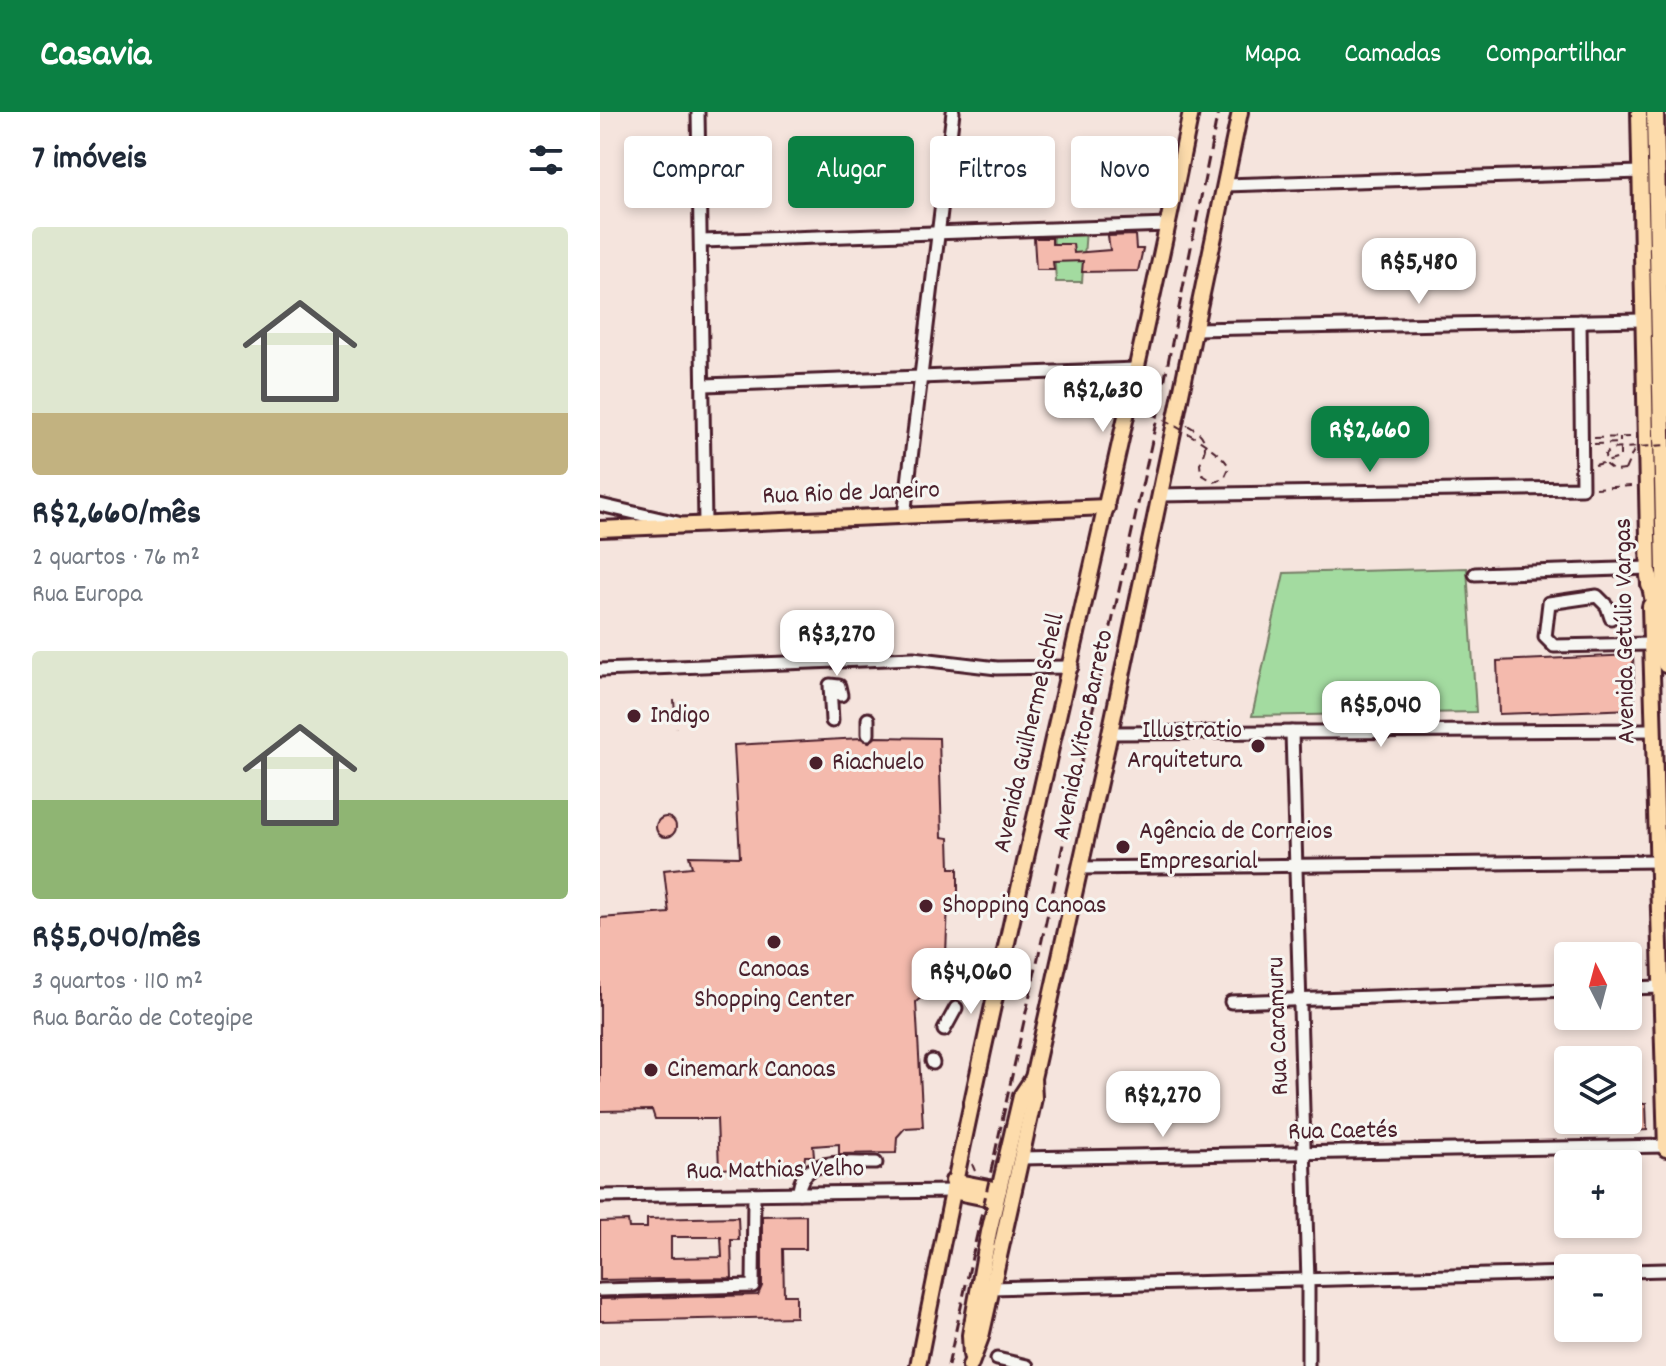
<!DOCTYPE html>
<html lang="pt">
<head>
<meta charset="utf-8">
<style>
	body { margin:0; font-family:Dekko,sans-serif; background:#f2f2f3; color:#1f2937; height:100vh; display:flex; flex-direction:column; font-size:30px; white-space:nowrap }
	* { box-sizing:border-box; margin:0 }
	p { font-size:26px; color:#747a83 }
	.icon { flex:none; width:44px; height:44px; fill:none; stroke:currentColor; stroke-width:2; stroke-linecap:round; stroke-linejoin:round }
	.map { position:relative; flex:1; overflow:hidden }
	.details { display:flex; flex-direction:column; background:#fff; width:600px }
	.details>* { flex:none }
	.top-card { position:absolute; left:24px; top:24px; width:760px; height:72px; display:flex; gap:16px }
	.needle { width:52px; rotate:354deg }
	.fabs { position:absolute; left:954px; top:830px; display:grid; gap:16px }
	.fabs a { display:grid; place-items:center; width:88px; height:88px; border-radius:8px; background:#fff; box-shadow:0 4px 12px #0003; font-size:40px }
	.price { position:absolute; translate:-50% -68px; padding:0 18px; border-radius:16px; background:#fff; color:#222; font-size:26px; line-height:52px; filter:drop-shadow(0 2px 4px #0008) }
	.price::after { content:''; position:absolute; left:50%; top:48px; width:24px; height:18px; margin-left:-12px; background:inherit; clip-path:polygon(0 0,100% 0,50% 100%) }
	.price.selected { background:#0b8043; color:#fff }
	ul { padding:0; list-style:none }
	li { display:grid; align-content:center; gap:16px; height:424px; padding:0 32px }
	li span { display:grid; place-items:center; height:248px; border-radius:8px; color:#555 }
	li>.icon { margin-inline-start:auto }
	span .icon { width:144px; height:144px; fill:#fffc; stroke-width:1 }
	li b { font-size:34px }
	h2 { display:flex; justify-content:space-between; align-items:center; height:96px; padding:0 32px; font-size:34px }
	.tag { padding:0 28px; border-radius:8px; background:#fff; box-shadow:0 4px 12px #0003; font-size:28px; line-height:72px }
	.tag.selected { background:#0b8043; color:#fff }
	header { display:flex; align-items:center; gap:48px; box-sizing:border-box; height:112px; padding:0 40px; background:#0b8043; color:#fff }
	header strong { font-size:38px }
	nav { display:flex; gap:44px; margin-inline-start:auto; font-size:28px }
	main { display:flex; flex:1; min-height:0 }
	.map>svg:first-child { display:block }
</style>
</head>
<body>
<header>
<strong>Casavia</strong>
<nav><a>Mapa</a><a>Camadas</a><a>Compartilhar</a></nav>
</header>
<main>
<section class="details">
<h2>7 imóveis<svg class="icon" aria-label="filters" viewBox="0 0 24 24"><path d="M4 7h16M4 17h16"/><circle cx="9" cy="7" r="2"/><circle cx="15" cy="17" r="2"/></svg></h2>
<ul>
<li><span style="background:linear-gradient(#dfe7d0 75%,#c2b280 0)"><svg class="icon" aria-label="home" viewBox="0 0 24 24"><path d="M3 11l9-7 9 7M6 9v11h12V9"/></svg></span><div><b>R$2,660/mês</b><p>2 quartos · 76 m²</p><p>Rua Europa</p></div></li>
<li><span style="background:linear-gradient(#dfe7d0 60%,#8fb573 0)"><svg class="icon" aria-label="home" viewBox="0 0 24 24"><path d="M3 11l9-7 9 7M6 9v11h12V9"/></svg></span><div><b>R$5,040/mês</b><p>3 quartos · 110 m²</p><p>Rua Barão de Cotegipe</p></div></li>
</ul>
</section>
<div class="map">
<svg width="1066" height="1254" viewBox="0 0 1066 1254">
	<rect width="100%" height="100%" fill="#f5e4dd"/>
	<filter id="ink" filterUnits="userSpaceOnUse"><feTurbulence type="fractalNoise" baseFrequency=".0125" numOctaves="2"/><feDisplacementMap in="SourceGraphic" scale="16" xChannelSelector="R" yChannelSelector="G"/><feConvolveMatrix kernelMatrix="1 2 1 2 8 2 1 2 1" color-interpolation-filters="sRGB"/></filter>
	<g filter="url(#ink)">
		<g fill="#a3dba0" stroke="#767d66" stroke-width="2">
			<path d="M486,118L482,170H456L453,119Z"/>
			<path d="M867,456L876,600L652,604L684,461Z"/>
		</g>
		<g fill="#f4baad" stroke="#4a1f2b" stroke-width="2" fill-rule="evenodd">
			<path d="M535,123L536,137H543L538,159L482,160L483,149L453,150L454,158H436L434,126H452V132H473L474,141L510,138L508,124Z"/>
			<path d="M1033,543L1035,597L899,602L897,549Z"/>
			<path d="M276,625L339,626L342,725L349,726L350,756H358V788L348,789L346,843L331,877L316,890L323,1015L305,1016L297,1025L296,1041L239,1042V1032L213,1034L214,1044H205L204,1053L119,1057L117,1007H55L52,998L0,999V806L69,801L64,758L92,755L89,744L140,745L134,633L261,626L269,630Z"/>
			<circle cx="66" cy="715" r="10"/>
			<path d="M1028,991H1046L1047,1018L989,1021L988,1008H1028Z"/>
			<path d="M206,1103V1137H183L184,1183H196V1205L0,1209V1187L158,1183L162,1174V1104Z"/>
			<path d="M138,1105L139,1128H131L132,1166L0,1168V1110L28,1109L29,1116H47V1107ZM71,1125H121L122,1145L71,1146Z"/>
		</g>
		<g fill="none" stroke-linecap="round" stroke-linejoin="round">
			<defs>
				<g id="minor">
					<path d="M98,0L105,411"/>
					<path d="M625,73L1041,60"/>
					<path d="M102,129L568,113"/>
					<path d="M596,217L1042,208"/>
					<path d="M105,273L536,257"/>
					<path d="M559,383L982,376L980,209"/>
					<path d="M0,393L78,411"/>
					<path d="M304,404L353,0"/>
					<path d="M875,462L1049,456"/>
					<path d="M1011,506L1007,494L997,484L949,491L945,525L954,534L1050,532"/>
					<path d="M0,558L313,546L397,556L472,555"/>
					<path d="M268,607V622"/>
					<path d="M232,609L230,573L239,574L241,583"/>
					<path d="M692,620L708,1170V1254"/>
					<path d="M510,621L1051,618"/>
					<path d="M481,756L1057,749"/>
					<path d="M1028,876L1062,875"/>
					<path d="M631,890L968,878"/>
					<path d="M344,918L356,896"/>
					<path d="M332,949L333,951"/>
					<path d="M421,1046L1066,1034"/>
					<path d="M199,1081C200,1043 249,1052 276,1051"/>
					<path d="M0,1084L352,1079"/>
					<path d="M1028,1159L1066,1158"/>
					<path d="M392,1176L968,1161"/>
					<path d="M0,1178L153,1174L154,1082"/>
					<path d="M397,1247L427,1254"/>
				</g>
				<g id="major">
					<path d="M1039,0L1049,473"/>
					<path d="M0,417L507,395"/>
					<path d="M1050,494L1066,1037"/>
					<path d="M353,1069L399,1078"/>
					<path d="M352,1079L396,1088"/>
					<path d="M371,1243L370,1223L389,1120L421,984L433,966"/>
					<path d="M318,1254C399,834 506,419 591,0"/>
					<path d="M370,1254L381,1225L421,1046L434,986L433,966L510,621L640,0"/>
				</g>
				<g id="highway">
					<path d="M1055,0L1066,503"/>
					<path d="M1049,464L1066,552"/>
				</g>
			</defs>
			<use href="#minor" stroke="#4a1f2b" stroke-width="17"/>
			<use href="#major" stroke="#4a1f2b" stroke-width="20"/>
			<use href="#highway" stroke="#4a1f2b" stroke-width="22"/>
			<g stroke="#4a1f2b" stroke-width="2" stroke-dasharray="8 6" stroke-linecap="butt">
				<path d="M500,287L504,268"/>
				<path d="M587,313C599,320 605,323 605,337"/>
				<path d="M994,326L1031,325"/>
				<path d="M994,332L1020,331"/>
				<path d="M995,353L1020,346V326"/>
				<path d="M1025,358L1034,338"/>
				<path d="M995,376L1033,374"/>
				<path d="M74,588L76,616"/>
				<path d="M372,1052L375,1059"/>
			</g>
			<use href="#minor" stroke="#f6f6f2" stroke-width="11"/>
			<use href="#major" stroke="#fddcac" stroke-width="14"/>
			<use href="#highway" stroke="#fddcac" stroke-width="16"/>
			<path stroke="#4a1f2b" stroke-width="3" stroke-dasharray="12 6" stroke-linecap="butt" d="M348,1254L557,306L618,0"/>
			<g stroke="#4a1f2b" stroke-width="2" stroke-dasharray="8 6" stroke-linecap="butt">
				<path d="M500,287L496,299L488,302L479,299L475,292L479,281C499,271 626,334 629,356L624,367L614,370L601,362L600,352L605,337"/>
				<path d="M1025,358L1014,359L1006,353L1005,343L1011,337L1066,333"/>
			</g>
		</g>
	</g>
	<g fill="#4a1f2b" stroke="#f6f6f2" stroke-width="3">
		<circle cx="34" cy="604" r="8"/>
		<circle cx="658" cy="634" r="8"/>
		<circle cx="216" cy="651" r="8"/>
		<circle cx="523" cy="735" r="8"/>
		<circle cx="326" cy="794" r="8"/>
		<circle cx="174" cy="830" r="8"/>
		<circle cx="51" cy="958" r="8"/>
	</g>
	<g text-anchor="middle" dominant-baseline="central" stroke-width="6" stroke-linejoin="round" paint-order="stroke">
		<g font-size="26" fill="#4a1f2b" stroke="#f6f6f2">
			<text transform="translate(251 382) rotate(-2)">Rua Rio de Janeiro</text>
			<text transform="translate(1026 519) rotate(-91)">Avenida Getúlio Vargas</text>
			<text transform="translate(430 621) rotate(-77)">Avenida Guilherme Schell</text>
			<text transform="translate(484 623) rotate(-78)">Avenida Vitor Barreto</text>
			<text transform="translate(679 914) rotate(-92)">Rua Caramuru</text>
			<text transform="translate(743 1020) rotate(-1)">Rua Caetés</text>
			<text transform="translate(175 1059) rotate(-1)">Rua Mathias Velho</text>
		</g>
		<g font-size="26" fill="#4a1f2b" stroke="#f6f6f2" text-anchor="start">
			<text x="50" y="604">Indigo</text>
			<text x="642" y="619" text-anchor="end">Illustratio<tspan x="642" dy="30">Arquitetura</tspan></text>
			<text x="232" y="651">Riachuelo</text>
			<text x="539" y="720">Agência de Correios<tspan x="539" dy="30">Empresarial</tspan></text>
			<text x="342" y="794">Shopping Canoas</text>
			<text x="174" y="858" text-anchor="middle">Canoas<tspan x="174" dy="30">Shopping Center</tspan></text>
			<text x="67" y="958">Cinemark Canoas</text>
		</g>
	</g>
</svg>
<div class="fabs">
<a><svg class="needle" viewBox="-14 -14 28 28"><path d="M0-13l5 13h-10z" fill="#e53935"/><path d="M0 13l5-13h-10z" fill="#747a83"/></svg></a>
<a><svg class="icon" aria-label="layers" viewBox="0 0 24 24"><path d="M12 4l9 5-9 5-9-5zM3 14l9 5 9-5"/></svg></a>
<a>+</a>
<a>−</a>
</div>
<b class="price" style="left:819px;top:194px">R$5,480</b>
<b class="price" style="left:503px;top:322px">R$2,630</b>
<b class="price selected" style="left:770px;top:362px">R$2,660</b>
<b class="price" style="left:237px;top:566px">R$3,270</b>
<b class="price" style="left:781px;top:637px">R$5,040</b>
<b class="price" style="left:371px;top:904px">R$4,060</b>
<b class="price" style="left:563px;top:1027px">R$2,270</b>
<div class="top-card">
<a class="tag">Comprar</a>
<a class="tag selected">Alugar</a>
<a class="tag">Filtros</a>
<a class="tag">Novo</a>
</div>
</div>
</main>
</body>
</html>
